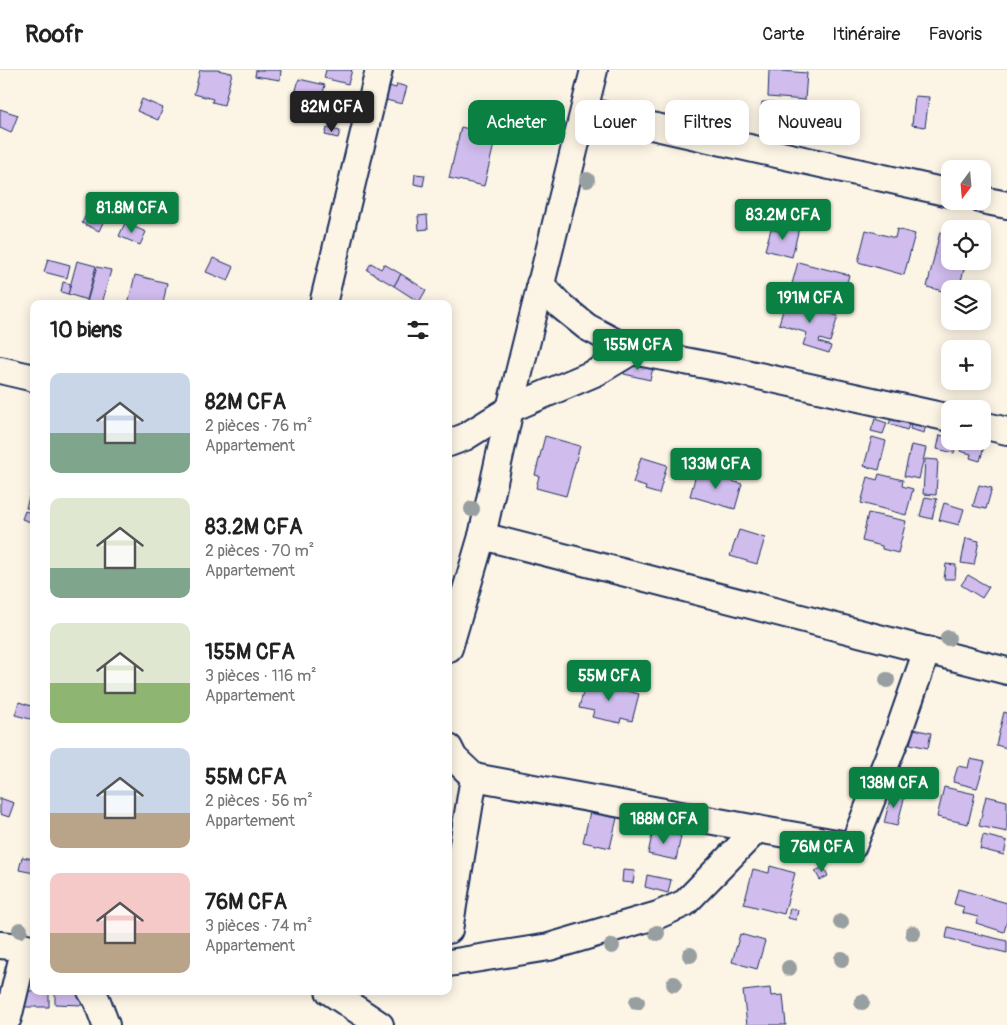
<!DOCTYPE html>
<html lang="fr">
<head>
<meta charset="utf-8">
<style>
	body { margin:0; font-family:Pangolin,sans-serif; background:#f2f2f2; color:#222; height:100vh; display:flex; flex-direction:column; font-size:19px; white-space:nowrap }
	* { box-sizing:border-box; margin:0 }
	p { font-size:16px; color:#767676 }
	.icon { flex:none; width:28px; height:28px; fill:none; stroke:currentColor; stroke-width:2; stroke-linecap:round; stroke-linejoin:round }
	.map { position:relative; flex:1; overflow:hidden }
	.side { position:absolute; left:30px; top:230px; width:422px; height:695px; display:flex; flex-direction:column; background:#fff; border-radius:10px; box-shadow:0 2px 12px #0003 }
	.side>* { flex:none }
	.guide { position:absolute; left:468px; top:30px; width:464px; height:45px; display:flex; gap:10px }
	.needle { width:32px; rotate:196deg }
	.fabs { position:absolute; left:941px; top:90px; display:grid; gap:10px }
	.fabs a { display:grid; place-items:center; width:50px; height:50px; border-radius:10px; background:#fff; box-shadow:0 2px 12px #0003; font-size:25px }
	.price { position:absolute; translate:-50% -42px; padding:0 11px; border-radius:5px; background:#0b8043; color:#fff; font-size:16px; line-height:32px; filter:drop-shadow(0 1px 2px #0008) }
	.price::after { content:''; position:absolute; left:50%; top:30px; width:15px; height:11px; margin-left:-8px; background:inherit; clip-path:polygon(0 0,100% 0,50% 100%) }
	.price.selected { background:#222; color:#fff }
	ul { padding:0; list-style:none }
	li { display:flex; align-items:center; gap:15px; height:125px; padding:0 20px }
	li span { display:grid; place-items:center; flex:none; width:140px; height:100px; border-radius:10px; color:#555 }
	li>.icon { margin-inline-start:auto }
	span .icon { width:60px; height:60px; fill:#fffc; stroke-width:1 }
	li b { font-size:21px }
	h2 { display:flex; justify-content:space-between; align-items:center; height:60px; padding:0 20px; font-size:21px }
	.tag { padding:0 18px; border-radius:10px; background:#fff; box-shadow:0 2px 12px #0003; font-size:18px; line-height:45px }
	.tag.selected { background:#0b8043; color:#fff }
	header { display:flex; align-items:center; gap:30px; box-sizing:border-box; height:70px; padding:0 25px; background:#fff; border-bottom:1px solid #e0e0e0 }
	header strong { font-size:24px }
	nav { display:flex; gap:28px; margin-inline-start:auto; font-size:18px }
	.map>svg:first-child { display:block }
</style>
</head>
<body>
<header>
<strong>Roofr</strong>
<nav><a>Carte</a><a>Itinéraire</a><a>Favoris</a></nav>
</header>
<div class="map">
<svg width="1007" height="955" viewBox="0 0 1007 955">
	<rect width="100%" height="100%" fill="#fcf5e5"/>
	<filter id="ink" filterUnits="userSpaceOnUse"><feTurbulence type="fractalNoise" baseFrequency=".02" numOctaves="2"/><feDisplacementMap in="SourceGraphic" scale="10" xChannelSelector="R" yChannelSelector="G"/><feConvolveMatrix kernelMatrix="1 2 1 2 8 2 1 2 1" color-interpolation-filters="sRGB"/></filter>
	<g filter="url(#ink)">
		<g fill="#d0bced" stroke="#1b2f5e">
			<path d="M200,0H217L232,3L224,35L212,32L213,29L194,24Z"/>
			<path d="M256,0H281L280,10L255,6Z"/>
			<path d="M326,0H352L348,14L324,8Z"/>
			<path d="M769,0L807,3L805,30L768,27Z"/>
			<path d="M299,9L325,15L321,31L295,24Z"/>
			<path d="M382,14L396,18L397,14L407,17L402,34L378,28Z"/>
			<path d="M915,26L929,27L925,57L912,55Z"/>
			<path d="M142,29L163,38L158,50L137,41Z"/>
			<path d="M762,32H773V44L761,43Z"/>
			<path d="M0,39L18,45L11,63L0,58Z"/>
			<path d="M461,57L496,66L484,116L449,108Z"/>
			<path d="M327,58L340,61L338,68L325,65Z"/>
			<path d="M415,104L425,105L423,116L414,114Z"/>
			<path d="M750,137L762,140L760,149L748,146Z"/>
			<path d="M89,138L106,146L99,161L82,153Z"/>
			<path d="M427,145L428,159L419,160L418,146Z"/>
			<path d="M125,153L146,162L140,175L119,166Z"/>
			<path d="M787,155L799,158L792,187L765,180L771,159L785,163Z"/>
			<path d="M897,159L915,164L904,205L858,192L866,160L895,168Z"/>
			<path d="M940,162L950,165V191H966L959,219H950V223L927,217Z"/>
			<path d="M213,188L234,197L228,211L206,202Z"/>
			<path d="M48,189L70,195L67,208L44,202Z"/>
			<path d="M77,191L96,196L87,230L68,224Z"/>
			<path d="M798,192L849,205L841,235L790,221Z"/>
			<path d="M371,193L381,199L384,194L401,204L394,216L367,200Z"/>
			<path d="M97,197L111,200L102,234L87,232Z"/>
			<path d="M401,204L426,220L419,232L394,216Z"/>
			<path d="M135,205L167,213L163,234H128Z"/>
			<path d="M63,212L71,214L68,224L61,222Z"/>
			<path d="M786,230L838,246L830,272L820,269L819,272L831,276L829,283L803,275L807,263L779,254Z"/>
			<path d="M626,292L653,298L650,310L624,304Z"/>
			<path d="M914,343L928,347L924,363L910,359Z"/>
			<path d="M893,344L911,349L907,360L889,354Z"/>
			<path d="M875,349L887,353L883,364L871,361Z"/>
			<path d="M940,365L950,368V371H957L954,383L937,379Z"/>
			<path d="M545,366L580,376L566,426L536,418L539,406L535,405Z"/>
			<path d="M872,367L886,371L879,400L864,396Z"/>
			<path d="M963,371L985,373L980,391L970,388L971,384L960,381Z"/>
			<path d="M911,375L926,378L919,409L904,406Z"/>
			<path d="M641,387L667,395L659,424L645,420L646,417L633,413Z"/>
			<path d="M925,389L938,390L936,425L923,424Z"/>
			<path d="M697,401L742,414L735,439L690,426Z"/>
			<path d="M879,404L903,410L902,416L913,419L906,445L861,433L868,407L877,410Z"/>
			<path d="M979,415L992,418L986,439L973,436Z"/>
			<path d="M32,416L34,417V439L26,438Z"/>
			<path d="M925,427L937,429L932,449L920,446Z"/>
			<path d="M944,433L964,439L959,455L939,450Z"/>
			<path d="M25,441L34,444L33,453L22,449Z"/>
			<path d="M868,443L906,451L898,483L882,479V476L862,471Z"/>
			<path d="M739,460L765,468L757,494L730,486Z"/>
			<path d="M966,468L979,471L974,495L961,493Z"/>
			<path d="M946,494L956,495L955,509H944Z"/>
			<path d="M968,505L989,517L982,528L961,515Z"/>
			<path d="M586,611L639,624L632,651L621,648L620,653L592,647L594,641L579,638Z"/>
			<path d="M19,632L34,637V650L15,645Z"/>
			<path d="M1004,642L1007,643V678L996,675Z"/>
			<path d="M914,659L931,663L928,678L910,674Z"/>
			<path d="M970,689L985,692L977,718L953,712L958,696L968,698Z"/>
			<path d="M944,717L975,724L968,754L937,747Z"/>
			<path d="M892,721L905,725L897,756L884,753Z"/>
			<path d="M986,726L1007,731V762L979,756Z"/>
			<path d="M0,728L14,733L9,747L0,744Z"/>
			<path d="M590,742L617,748L610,778L583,772Z"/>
			<path d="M653,760L681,766L676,790L648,784Z"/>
			<path d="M983,765L1007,771L1004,785L980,779Z"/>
			<path d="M22,787L34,789V803L19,800Z"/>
			<path d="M770,796L795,803L784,844L744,834L753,799L769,803Z"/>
			<path d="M824,797L828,806L820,810L815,801Z"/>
			<path d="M623,800L635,801L633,813L622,812Z"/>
			<path d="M647,805L671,810L668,823L645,817Z"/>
			<path d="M958,819L1007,833V851L1004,862L976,853L978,847L962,843L964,837L954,834Z"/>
			<path d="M790,838L798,840L796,850L788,848Z"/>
			<path d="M948,857L1007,871V883L946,868Z"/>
			<path d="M740,864L765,871L757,899L732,892Z"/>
			<path d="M770,918L771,926L783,925L786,955H747L743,921Z"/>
			<path d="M25,921H49V937H24Z"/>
			<path d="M55,921H82V935L55,934Z"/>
		</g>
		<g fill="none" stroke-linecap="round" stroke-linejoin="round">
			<defs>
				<g id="minor">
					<path d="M585,41L950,123"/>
					<path d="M982,130L1007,135"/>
					<path d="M540,214L561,236L587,257L632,281L727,299L950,348"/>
					<path d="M323,234L379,0"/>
					<path d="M0,300L34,308"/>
					<path d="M982,355L1007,361"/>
					<path d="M449,373L465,367L510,339L597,302L632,281"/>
					<path d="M482,466L1007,601"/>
					<path d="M449,578L482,466L510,339L594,0"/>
					<path d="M449,678L454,688L474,707"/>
					<path d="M449,860L474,707L757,759"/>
					<path d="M0,875L34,878"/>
					<path d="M449,893L549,877L658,845L685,833L757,759L853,776L898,663L927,580"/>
					<path d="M91,921L97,931L106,955"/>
					<path d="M329,921L380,955"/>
					<path d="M1,955L8,948L25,877"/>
				</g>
			</defs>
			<use href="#minor" stroke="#1b2f5e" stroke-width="30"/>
			<use href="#minor" stroke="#fcf5e5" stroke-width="26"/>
		</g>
		<g fill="#989fa1">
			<circle cx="587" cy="110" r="8"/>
			<circle cx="472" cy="439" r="8"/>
			<circle cx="948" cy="568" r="8"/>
			<circle cx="887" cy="610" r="8"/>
			<circle cx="841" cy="852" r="8"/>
			<circle cx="20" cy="860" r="8"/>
			<circle cx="657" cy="863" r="8"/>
			<circle cx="913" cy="863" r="8"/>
			<circle cx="612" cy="876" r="8"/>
			<circle cx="690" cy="885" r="8"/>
			<circle cx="842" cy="889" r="8"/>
			<circle cx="789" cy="898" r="8"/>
			<circle cx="674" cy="914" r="8"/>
			<circle cx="637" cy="932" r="8"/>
			<circle cx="862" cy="932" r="8"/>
		</g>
	</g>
</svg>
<div class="fabs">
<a><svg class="needle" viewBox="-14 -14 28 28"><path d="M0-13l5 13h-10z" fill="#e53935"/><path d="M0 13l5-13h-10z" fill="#767676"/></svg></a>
<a><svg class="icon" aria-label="locate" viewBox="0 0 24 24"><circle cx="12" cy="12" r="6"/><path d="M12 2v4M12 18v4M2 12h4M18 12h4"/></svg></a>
<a><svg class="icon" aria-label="layers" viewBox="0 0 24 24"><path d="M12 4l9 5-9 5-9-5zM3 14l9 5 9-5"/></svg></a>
<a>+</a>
<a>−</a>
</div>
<b class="price selected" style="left:332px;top:63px">82M CFA</b>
<b class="price" style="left:132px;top:164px">81.8M CFA</b>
<b class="price" style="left:783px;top:171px">83.2M CFA</b>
<b class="price" style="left:810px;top:254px">191M CFA</b>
<b class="price" style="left:638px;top:301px">155M CFA</b>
<b class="price" style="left:716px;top:420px">133M CFA</b>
<b class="price" style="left:609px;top:632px">55M CFA</b>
<b class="price" style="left:894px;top:739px">138M CFA</b>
<b class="price" style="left:664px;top:775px">188M CFA</b>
<b class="price" style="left:822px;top:803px">76M CFA</b>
<div class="guide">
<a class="tag selected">Acheter</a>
<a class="tag">Louer</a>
<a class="tag">Filtres</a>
<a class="tag">Nouveau</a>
</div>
<section class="side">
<h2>10 biens<svg class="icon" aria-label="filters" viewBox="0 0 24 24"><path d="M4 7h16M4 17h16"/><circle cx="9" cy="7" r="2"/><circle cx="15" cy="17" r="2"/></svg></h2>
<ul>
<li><span style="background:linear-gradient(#c9d6e8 60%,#7fa58c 0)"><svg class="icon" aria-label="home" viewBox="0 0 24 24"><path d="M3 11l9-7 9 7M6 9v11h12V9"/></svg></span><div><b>82M CFA</b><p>2 pièces · 76 m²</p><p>Appartement</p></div></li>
<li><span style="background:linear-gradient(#dfe7d0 70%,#7fa58c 0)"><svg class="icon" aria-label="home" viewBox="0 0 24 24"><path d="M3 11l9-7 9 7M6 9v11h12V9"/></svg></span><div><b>83.2M CFA</b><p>2 pièces · 70 m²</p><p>Appartement</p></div></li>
<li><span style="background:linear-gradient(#dfe7d0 60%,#8fb573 0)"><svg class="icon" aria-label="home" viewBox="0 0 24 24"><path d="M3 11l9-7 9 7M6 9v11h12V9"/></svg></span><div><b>155M CFA</b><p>3 pièces · 116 m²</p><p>Appartement</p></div></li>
<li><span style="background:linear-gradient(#c9d6e8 65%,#b9a48a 0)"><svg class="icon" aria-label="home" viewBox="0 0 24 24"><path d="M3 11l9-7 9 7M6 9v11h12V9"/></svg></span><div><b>55M CFA</b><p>2 pièces · 56 m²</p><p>Appartement</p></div></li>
<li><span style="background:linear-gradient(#f6c9c9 60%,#b9a48a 0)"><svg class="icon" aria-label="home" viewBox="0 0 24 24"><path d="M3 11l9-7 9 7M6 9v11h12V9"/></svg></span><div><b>76M CFA</b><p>3 pièces · 74 m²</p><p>Appartement</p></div></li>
</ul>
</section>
</div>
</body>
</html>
